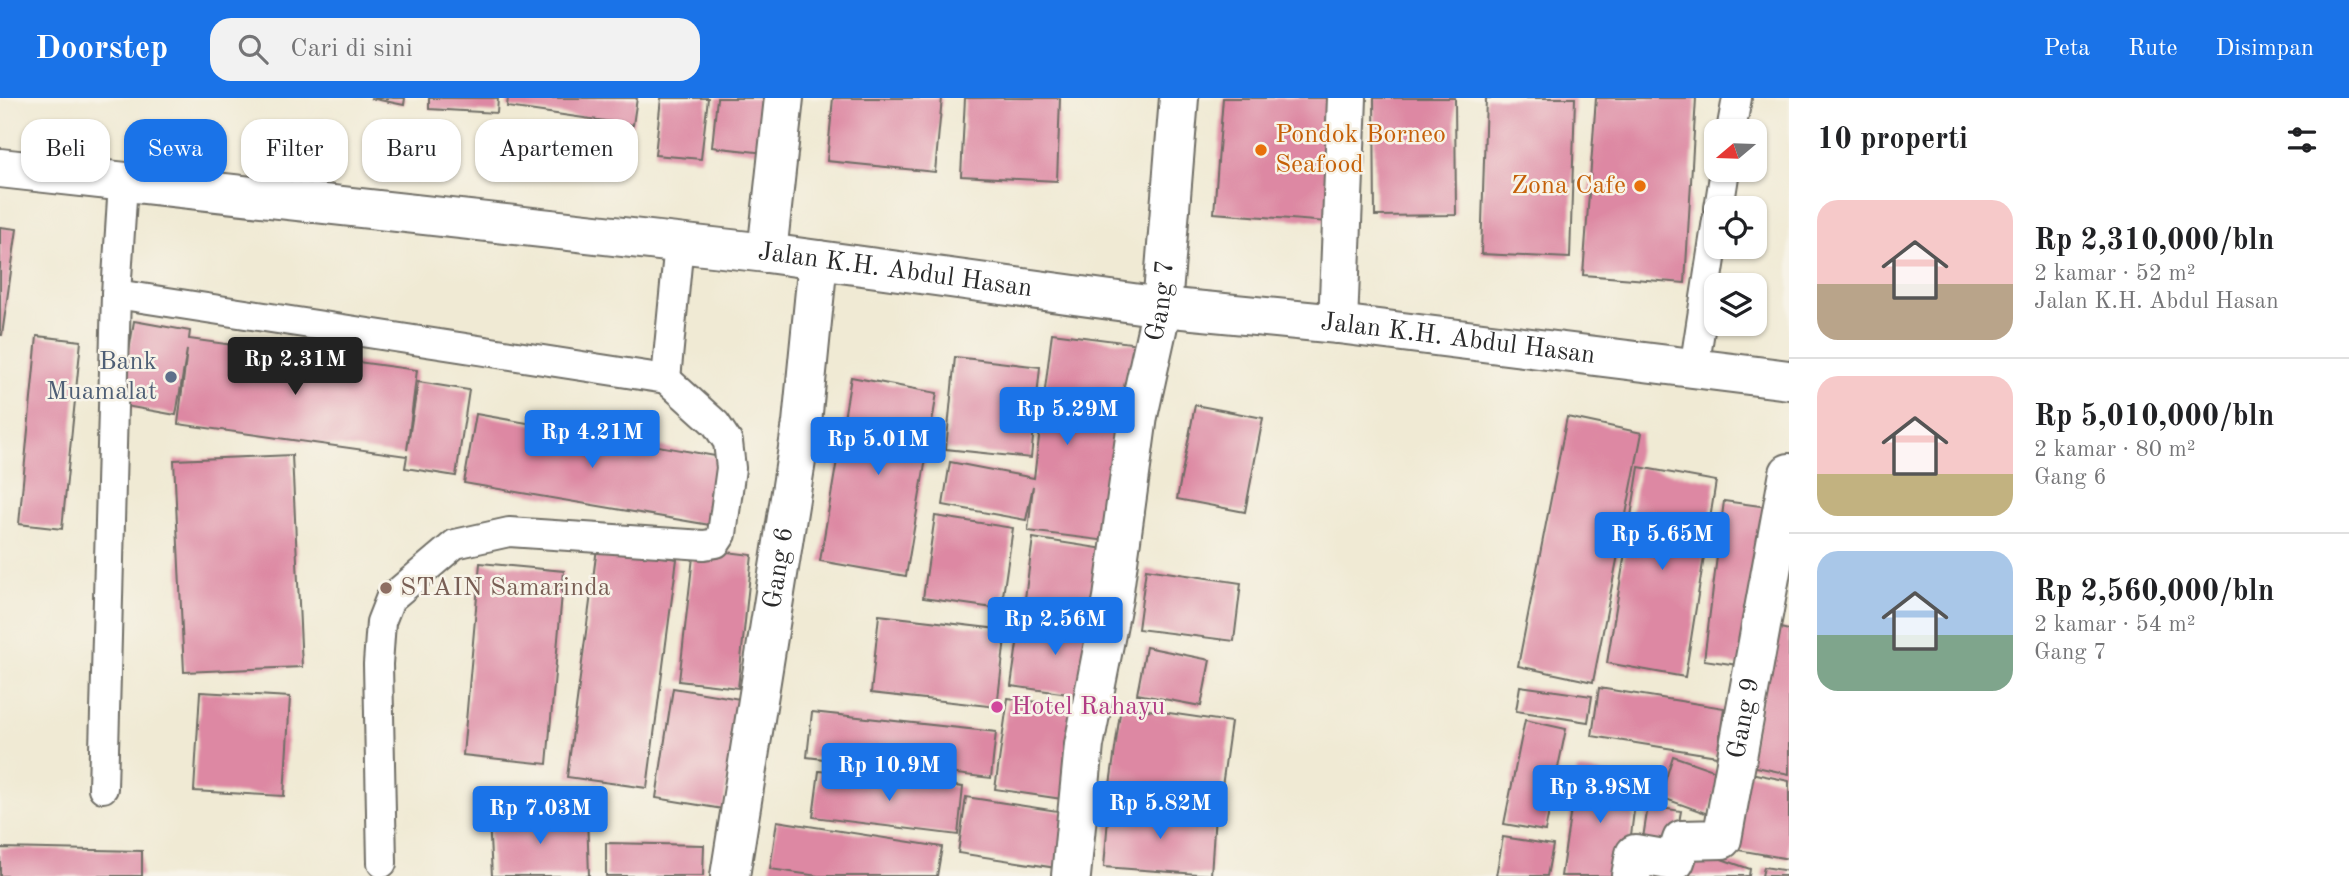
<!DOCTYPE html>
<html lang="id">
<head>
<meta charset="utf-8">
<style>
	body { margin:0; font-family:"Old Standard TT",serif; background:#f2f2f2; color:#202124; height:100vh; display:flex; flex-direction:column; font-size:26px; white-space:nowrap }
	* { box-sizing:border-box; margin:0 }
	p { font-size:23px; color:#757577 }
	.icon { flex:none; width:38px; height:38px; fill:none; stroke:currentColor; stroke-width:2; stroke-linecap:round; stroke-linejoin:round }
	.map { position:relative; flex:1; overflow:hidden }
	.sheet { display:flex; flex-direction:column; background:#fff; width:560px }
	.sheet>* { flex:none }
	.guide { position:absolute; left:21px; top:21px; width:665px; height:63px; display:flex; gap:14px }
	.needle { width:46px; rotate:251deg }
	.buttons { position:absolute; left:1704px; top:21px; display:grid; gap:14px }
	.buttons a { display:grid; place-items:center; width:63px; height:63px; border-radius:14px; background:#fff; box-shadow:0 2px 5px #0004; font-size:35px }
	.price { position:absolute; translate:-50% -60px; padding:0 16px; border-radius:7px; background:#1a73e8; color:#fff; font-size:23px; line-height:46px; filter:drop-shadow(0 2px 4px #0008) }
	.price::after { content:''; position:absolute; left:50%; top:42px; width:21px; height:16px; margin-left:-10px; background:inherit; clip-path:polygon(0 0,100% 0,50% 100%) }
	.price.active { background:#222; color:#fff }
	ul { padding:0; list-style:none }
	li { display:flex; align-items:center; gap:21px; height:175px; padding:0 28px }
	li+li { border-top:2px solid #e0e0e0 }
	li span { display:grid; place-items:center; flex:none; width:196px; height:140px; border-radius:21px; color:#555 }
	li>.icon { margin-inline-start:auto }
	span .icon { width:84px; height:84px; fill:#fffc; stroke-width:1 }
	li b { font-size:30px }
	h2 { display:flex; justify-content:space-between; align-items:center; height:84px; padding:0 28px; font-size:30px }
	.tag { padding:0 24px; border-radius:21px; background:#fff; box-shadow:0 2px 5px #0004; font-size:24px; line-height:63px }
	.tag.active { background:#1a73e8; color:#fff }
	header { display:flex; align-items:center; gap:42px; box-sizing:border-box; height:98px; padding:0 35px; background:#1a73e8; color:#fff }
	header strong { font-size:33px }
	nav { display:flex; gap:38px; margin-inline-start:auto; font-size:24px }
	.search { width:490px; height:63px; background:#f2f2f2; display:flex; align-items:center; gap:18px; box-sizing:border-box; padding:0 24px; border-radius:21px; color:#757577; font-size:26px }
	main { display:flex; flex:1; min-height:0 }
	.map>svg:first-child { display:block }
</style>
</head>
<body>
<header>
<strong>Doorstep</strong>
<div class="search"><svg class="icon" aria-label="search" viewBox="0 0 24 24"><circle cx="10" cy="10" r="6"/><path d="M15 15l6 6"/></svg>Cari di sini</div>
<nav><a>Peta</a><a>Rute</a><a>Disimpan</a></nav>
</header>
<main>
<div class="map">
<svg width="1789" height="778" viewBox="0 0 1789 778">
	<rect width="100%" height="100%" fill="#f7f3e8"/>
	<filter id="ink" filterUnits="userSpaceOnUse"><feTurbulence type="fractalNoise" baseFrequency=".0143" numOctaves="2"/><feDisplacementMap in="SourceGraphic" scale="14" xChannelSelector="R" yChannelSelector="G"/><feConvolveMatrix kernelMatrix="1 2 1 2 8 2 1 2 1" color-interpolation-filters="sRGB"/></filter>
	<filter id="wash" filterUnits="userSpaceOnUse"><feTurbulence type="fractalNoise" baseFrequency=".00686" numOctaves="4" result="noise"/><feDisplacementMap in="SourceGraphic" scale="28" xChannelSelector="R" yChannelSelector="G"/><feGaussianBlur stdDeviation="1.57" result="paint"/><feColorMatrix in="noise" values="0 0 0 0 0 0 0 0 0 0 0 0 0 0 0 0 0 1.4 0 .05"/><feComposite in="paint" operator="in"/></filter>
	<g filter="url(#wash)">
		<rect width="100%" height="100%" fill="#f0ead4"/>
		<g id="blocks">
			<g fill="#dd88a3">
				<path d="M370,0H405L404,7Z"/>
				<path d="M429,0H498L497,15L429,11Z"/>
				<path d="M508,0H637L633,27L507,9Z"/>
				<path d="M661,0H708L701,61L655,57Z"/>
				<path d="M717,0H771L765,55L712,49Z"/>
				<path d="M833,0H942L935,74L827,63Z"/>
				<path d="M965,0H1060L1057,83L961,78Z"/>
				<path d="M1223,0H1337L1327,124L1214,115Z"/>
				<path d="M1374,0H1455L1456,117L1375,118Z"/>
				<path d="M1486,0H1575L1570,160L1481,156Z"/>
				<path d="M1596,0H1696L1685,185L1583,177Z"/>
				<path d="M0,129L17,131L2,237H0Z"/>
				<path d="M134,223L190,233L189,241L417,272L407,352L418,284L469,292L456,378L405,370L407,358L178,326L187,252L176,317L120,307Z"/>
				<path d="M1052,235L1139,246L1115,444L1028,433L1033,388L1026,422L943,407L950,364L1034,380Z"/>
				<path d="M37,238L81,243L62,431L19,426Z"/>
				<path d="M955,259L1040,269L1031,360L946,351Z"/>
				<path d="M851,279L937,295L906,478L820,463Z"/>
				<path d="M1195,307L1263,320L1245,414L1177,401Z"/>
				<path d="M476,316L721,359L710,427L464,385Z"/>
				<path d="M1567,319L1642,335L1593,584L1518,568Z"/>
				<path d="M292,357L302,569L184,574L174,362Z"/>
				<path d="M1639,369L1716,383L1685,579L1607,565Z"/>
				<path d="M1724,403L1775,410L1751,569L1704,562Z"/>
				<path d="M935,418L1013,430L1001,511L923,500Z"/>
				<path d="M1033,440L1111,452L1102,519L1024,508Z"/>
				<path d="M597,450L677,461L647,690L567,679Z"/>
				<path d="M694,450L752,457L738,590L679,583Z"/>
				<path d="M480,465L564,473L547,666L463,657Z"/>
				<path d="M1146,471L1241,485L1234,543L1138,531Z"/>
				<path d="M879,517L1006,532L997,609L871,595Z"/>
				<path d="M1021,518L1100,530L1090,599L1011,588Z"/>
				<path d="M1776,529L1789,532V676L1747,667Z"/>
				<path d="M1146,549L1210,562L1201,608L1137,596Z"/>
				<path d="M1520,588L1592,598L1588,624L1516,613Z"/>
				<path d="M673,590L740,601L723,711L656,700Z"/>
				<path d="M1599,590L1724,610L1717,658L1592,638Z"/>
				<path d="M200,594L290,599L284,698L194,693Z"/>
				<path d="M1008,600L1082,610L1069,702L995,691Z"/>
				<path d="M1121,608L1231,624L1219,710L1109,694Z"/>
				<path d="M812,614L996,634L991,680L807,659Z"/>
				<path d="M1525,622L1566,631L1545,733L1504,726Z"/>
				<path d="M1673,658L1722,675L1708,716L1660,699Z"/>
				<path d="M1577,671L1638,680L1626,778H1561Z"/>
				<path d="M819,673L963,689L958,737L813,719Z"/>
				<path d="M1741,673L1789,683V761L1727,750Z"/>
				<path d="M966,699L1071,715L1063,771L958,755Z"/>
				<path d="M1109,708L1215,716L1211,777L1104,769Z"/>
				<path d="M1648,708L1681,713L1673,759L1641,753Z"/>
				<path d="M587,717L589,778H492L489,721Z"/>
				<path d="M777,723L942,749L937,778H818L770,771Z"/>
				<path d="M1503,739L1553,747L1547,778H1496Z"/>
				<path d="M606,745L704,747L703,778H606Z"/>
				<path d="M1684,748L1750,771L1749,778H1678Z"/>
				<path d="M0,750L142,753V778H0Z"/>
				<path d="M1764,769L1789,773V778H1762Z"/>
			</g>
		</g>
	</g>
	<g filter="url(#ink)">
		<use href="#blocks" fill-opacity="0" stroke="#706e66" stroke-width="2"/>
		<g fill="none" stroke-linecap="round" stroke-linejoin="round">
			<defs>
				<g id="lane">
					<path d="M1731,33L1737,0"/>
					<path d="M1719,110L1725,72"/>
					<path d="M116,196L666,281L716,326L728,344L731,370L722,436L716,445L704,447L509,434L455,446L390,501L381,524L378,566L382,765"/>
					<path d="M1694,271L1717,122"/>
					<path d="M666,281L679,145"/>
					<path d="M103,690L116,196L123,85"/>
				</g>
				<g id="street">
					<path d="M767,155L784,0"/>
					<path d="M1338,226L1347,0"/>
					<path id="s1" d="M730,778L802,325L818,162"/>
					<path id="s2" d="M1071,778L1084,647L1113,500L1138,318L1162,209L1179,0"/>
					<path id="s3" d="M1631,778L1635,756L1675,763L1682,742L1722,741L1789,375"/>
				</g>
				<g id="secondary">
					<path id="s4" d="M0,70L767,155L1162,209L1338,226L1789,282"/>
				</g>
			</defs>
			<use href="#lane" stroke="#706e66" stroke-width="32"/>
			<use href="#street" stroke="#706e66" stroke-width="42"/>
			<use href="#secondary" stroke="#706e66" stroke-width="42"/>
			<use href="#lane" stroke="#fff" stroke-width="28"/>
			<use href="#street" stroke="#fff" stroke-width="38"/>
			<use href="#secondary" stroke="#fff" stroke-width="38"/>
		</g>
	</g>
	<g fill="#e8710a" stroke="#f7f3e8" stroke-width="2.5">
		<circle cx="1261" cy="52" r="7"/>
		<circle cx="1640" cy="88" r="7"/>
	</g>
	<circle fill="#5c6f8a" stroke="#f7f3e8" stroke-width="2.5" cx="171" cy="279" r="7"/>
	<circle fill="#8d6e63" stroke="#f7f3e8" stroke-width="2.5" cx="386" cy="490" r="7"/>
	<circle fill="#d1479c" stroke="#f7f3e8" stroke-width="2.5" cx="997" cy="609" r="7"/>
	<g text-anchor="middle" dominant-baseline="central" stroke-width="5" stroke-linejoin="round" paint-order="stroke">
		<g font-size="26" fill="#c56008" stroke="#f7f3e8" text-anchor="start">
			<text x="1275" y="37">Pondok Borneo<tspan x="1275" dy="30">Seafood</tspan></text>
			<text x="1626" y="88" text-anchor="end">Zona Cafe</text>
		</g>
		<g font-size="26" fill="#2b2b2b" stroke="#f7f3e8">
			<text stroke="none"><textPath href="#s4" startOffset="901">Jalan K.H. Abdul Hasan</textPath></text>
			<text stroke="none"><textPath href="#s2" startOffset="583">Gang 7</textPath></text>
			<text stroke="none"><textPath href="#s4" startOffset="1468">Jalan K.H. Abdul Hasan</textPath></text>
			<text stroke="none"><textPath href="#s1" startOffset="312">Gang 6</textPath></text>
			<text stroke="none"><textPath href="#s3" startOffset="248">Gang 9</textPath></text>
		</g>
		<g font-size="26" fill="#4e5e75" stroke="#f7f3e8" text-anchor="end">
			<text x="157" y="264">Bank<tspan x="157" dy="30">Muamalat</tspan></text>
		</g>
		<g font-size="26" fill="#785e54" stroke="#f7f3e8" text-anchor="start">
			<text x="400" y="490">STAIN Samarinda</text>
		</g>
		<g font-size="26" fill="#b23c85" stroke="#f7f3e8" text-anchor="start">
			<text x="1011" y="609">Hotel Rahayu</text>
		</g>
	</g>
</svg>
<div class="buttons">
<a><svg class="needle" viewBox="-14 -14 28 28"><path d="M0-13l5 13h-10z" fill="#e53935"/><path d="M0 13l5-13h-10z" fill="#757577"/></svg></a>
<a><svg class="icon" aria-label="locate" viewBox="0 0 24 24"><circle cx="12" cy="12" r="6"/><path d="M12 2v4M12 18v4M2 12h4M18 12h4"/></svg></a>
<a><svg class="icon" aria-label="layers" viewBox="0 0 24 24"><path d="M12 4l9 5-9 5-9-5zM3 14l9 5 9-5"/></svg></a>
</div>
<b class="price active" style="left:295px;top:299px">Rp 2.31M</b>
<b class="price" style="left:1067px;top:349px">Rp 5.29M</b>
<b class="price" style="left:592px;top:372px">Rp 4.21M</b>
<b class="price" style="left:878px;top:379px">Rp 5.01M</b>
<b class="price" style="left:1662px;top:474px">Rp 5.65M</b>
<b class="price" style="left:1055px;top:559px">Rp 2.56M</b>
<b class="price" style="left:889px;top:705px">Rp 10.9M</b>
<b class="price" style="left:1600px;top:727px">Rp 3.98M</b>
<b class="price" style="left:1160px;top:743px">Rp 5.82M</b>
<b class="price" style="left:540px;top:748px">Rp 7.03M</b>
<div class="guide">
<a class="tag">Beli</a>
<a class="tag active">Sewa</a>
<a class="tag">Filter</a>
<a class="tag">Baru</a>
<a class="tag">Apartemen</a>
</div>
</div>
<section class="sheet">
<h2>10 properti<svg class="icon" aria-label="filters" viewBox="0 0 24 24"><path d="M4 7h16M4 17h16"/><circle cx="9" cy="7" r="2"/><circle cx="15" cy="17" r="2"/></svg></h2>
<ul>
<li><span style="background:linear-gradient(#f6c9c9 60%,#b9a48a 0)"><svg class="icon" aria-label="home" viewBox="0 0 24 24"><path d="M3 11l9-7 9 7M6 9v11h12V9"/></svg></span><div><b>Rp 2,310,000/bln</b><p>2 kamar · 52 m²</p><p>Jalan K.H. Abdul Hasan</p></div></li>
<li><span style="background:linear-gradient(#f6c9c9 70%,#c2b280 0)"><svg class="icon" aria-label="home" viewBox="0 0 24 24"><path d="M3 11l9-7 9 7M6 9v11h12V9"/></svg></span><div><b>Rp 5,010,000/bln</b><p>2 kamar · 80 m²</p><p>Gang 6</p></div></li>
<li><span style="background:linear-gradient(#a9c7e8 60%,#7fa58c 0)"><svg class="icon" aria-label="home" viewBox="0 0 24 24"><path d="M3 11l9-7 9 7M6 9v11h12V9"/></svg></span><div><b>Rp 2,560,000/bln</b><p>2 kamar · 54 m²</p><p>Gang 7</p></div></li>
</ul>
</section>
</main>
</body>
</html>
